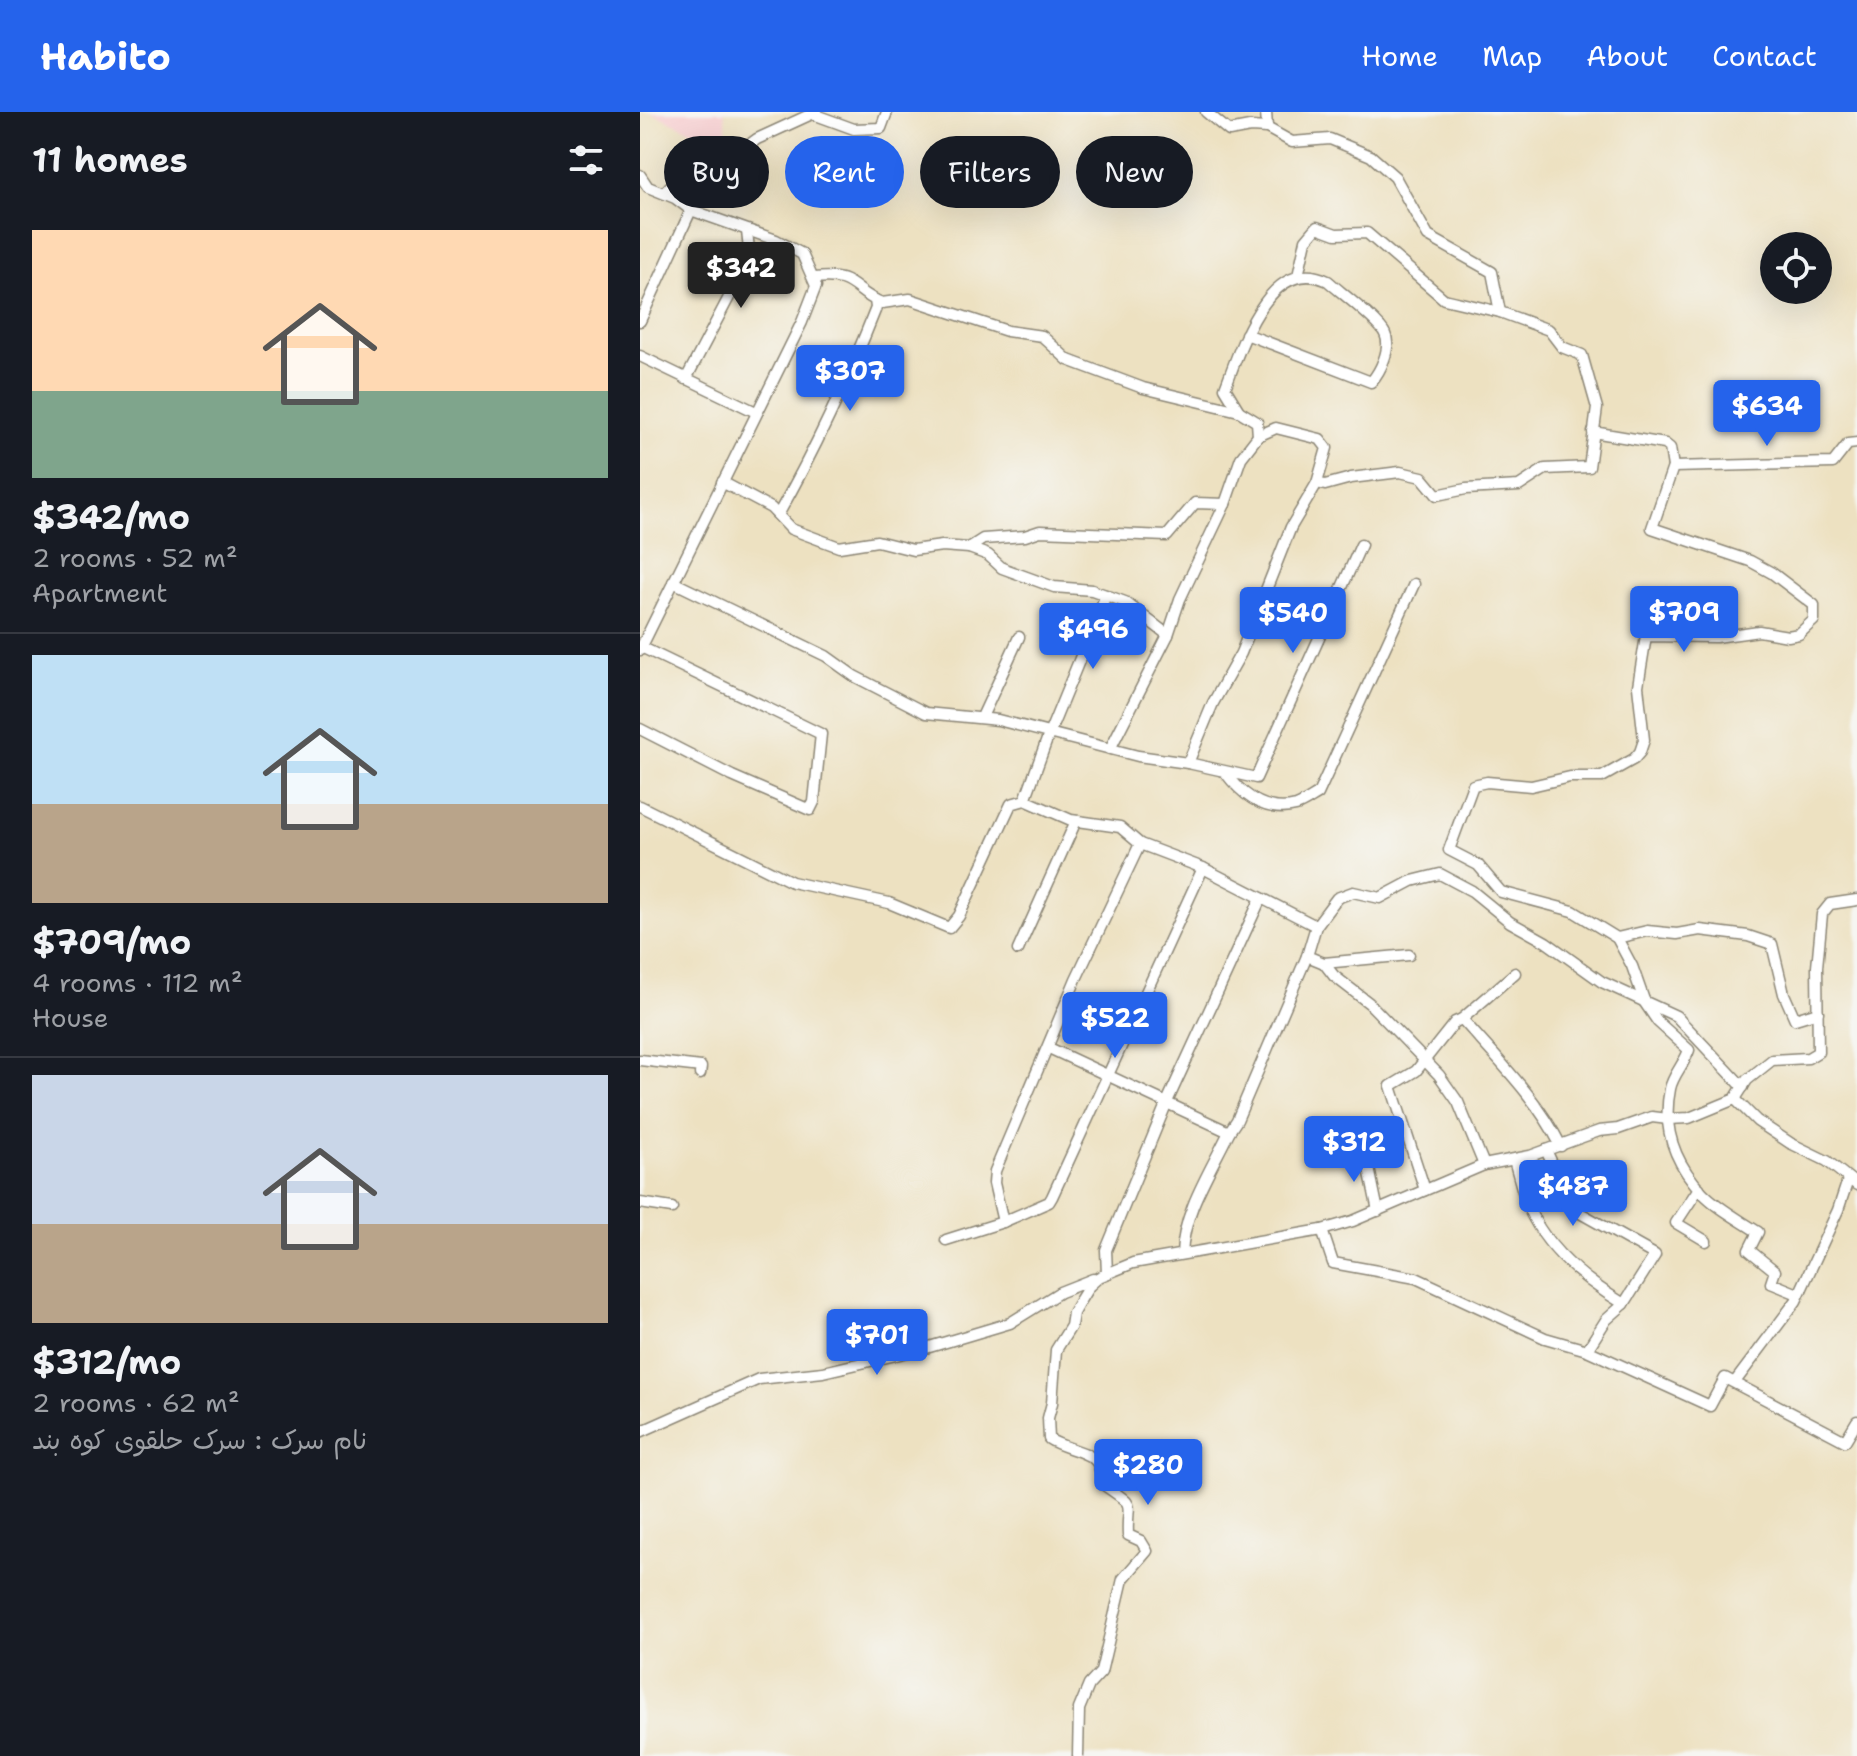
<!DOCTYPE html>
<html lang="en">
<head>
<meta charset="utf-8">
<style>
	body { margin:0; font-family:"Shantell Sans","Playpen Sans Arabic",sans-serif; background:#20242c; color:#f1f3f6; height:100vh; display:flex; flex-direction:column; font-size:30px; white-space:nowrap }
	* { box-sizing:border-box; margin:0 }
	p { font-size:26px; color:#9ea1a6 }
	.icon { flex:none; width:44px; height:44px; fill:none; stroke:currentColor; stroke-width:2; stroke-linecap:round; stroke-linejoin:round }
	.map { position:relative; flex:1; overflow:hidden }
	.details { display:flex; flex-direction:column; background:#171b24; width:640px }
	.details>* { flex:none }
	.top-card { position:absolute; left:24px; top:24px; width:760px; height:72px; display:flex; gap:16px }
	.buttons { position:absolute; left:1120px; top:120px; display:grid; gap:16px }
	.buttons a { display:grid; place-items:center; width:72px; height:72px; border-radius:50%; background:#171b24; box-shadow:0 8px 32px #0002; font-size:40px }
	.price { position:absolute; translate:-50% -68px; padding:0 18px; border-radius:8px; background:#2563eb; color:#fff; font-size:26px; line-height:52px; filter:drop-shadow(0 2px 4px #0008) }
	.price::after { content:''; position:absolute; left:50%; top:48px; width:24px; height:18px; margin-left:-12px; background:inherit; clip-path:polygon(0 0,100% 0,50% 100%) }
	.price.selected { background:#222; color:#fff }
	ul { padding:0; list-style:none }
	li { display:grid; align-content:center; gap:16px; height:424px; padding:0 32px }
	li+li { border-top:2px solid #363941 }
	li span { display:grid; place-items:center; height:248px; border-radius:0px; color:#555 }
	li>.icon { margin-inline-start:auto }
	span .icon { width:144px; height:144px; fill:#fffc; stroke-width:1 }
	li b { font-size:34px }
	h2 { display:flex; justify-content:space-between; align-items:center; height:96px; padding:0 32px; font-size:34px }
	.tag { padding:0 28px; border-radius:36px; background:#171b24; box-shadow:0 8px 32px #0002; font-size:28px; line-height:72px }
	.tag.selected { background:#2563eb; color:#fff }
	header { display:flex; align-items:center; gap:48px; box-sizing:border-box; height:112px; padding:0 40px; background:#2563eb; color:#fff }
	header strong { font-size:38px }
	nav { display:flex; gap:44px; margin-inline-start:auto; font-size:28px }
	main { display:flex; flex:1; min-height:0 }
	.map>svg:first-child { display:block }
</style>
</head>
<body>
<header>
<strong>Habito</strong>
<nav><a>Home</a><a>Map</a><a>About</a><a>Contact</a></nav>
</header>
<main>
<section class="details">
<h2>11 homes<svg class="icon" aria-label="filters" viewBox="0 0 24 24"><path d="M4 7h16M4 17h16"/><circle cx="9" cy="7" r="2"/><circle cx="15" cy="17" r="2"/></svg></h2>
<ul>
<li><span style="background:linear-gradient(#ffd9b3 65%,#7fa58c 0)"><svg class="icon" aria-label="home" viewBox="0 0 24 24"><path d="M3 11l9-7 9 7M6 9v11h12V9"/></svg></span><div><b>$342/mo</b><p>2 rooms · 52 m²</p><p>Apartment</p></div></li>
<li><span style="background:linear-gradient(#bfe0f5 60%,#b9a48a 0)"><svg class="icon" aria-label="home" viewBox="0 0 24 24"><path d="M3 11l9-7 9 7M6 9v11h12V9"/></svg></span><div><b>$709/mo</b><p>4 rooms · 112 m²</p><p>House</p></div></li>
<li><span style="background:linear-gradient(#c9d6e8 60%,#b9a48a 0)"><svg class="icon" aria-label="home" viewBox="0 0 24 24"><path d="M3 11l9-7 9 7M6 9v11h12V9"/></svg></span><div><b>$312/mo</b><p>2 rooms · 62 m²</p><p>نام سرک : سرک حلقوی کوه بند</p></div></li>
</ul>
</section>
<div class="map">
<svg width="1217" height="1644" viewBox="0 0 1217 1644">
	<rect width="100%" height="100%" fill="#f6f6f2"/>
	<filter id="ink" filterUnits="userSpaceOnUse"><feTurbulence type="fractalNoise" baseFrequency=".0125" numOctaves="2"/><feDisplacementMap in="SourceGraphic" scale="16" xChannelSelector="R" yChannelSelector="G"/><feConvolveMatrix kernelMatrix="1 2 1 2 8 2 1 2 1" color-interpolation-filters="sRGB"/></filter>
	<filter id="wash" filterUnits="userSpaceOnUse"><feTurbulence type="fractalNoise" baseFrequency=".006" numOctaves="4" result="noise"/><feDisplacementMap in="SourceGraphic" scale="32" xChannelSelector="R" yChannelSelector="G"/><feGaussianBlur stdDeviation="1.8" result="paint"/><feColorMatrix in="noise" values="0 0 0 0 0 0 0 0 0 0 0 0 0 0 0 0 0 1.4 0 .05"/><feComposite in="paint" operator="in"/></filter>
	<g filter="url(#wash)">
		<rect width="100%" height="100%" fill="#ede1c1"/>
		<path fill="#f7cfd1" d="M10,0H84L89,36Z"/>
	</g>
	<g filter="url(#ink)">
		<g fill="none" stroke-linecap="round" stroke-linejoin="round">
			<defs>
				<g id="minor">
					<path d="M566,0L589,19L610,15L627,16L652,30L690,27L731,44L755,65L788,124L852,160L860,200L909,218L922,235L942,243L957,296L949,355L905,357L879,374L826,377L797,383L782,365L760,360L711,366L685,373L677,371"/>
					<path d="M626,0L627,16"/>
					<path d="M173,2L214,17L241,16L247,0"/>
					<path d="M0,63L8,75L35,86L51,98L136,128L162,142L176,174L162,210L0,538"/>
					<path d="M24,81L46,57L79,55L117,27L176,0"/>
					<path d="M658,164L666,128L677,115L696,122L727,121L804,187L860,200"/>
					<path d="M175,166C216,161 212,180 242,191L270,187L367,219L402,224L428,248L503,276L599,299L617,310L618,324"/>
					<path d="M0,209L51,98"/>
					<path d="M0,244L116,300"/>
					<path d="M46,267L98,168L109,138L107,119"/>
					<path d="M599,299L585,276C600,237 629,141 688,169C700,180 740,210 745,222C752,236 740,260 731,270L606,222"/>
					<path d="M953,320L1025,332L1030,336L1033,355L1012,416L1110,449L1132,461L1174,493V508L1159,522L1148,524L1119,519L1076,525L1006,524L998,574L1004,628L1000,640L994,647L962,665H930L891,674L847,670L833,673L809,738L838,753L861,780L933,799L977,826L992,854L1005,891L1018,910L1049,938C1045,951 1032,964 1030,977C1022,1016 1035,1051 1062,1080C1077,1096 1100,1108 1118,1120L1109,1138L1135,1159L1131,1171L1158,1182"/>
					<path d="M1033,355L1193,351L1208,332L1217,331"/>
					<path d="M82,370L131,396L151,417L199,435L237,429L273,438L302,434L329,436L343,427L385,424L400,419L527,424L555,391L585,392"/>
					<path d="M138,403C176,336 208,267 236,196L235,188"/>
					<path d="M329,436L348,443L362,456L414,475L452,478L485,490L528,523"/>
					<path d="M33,470L186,544L214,564L286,601L358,608L498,644L548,651L616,666L721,433"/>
					<path d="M342,605L379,525"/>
					<path d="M0,617L92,664L170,698L174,690L181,622L1,535"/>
					<path d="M470,637L528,523L540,487L585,392L601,346L618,324L636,316L680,327L687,336L677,371L651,415L601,541L573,591L548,651"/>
					<path d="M585,660C602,683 625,702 656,694C663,692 671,686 678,682L774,472"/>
					<path d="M385,688L409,622L466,483"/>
					<path d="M0,694L152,770L249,791L309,816L319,804L371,692L385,688L431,708L480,715L500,732L563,756L676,814"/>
					<path d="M977,826L1007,819L1037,822L1060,818L1108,824L1132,832L1144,882L1155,907L1178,900"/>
					<path d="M378,838L436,709"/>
					<path d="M667,844L684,851L769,843"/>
					<path d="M684,851L694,864L729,891L799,963L818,990L844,1053"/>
					<path d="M822,907C857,947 897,986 921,1034"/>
					<path d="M409,936L589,1020"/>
					<path d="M0,948L61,955L60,962"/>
					<path d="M1095,987L1117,1009L1150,1031L1187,1049L1217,1073"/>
					<path d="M725,1037L738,1099"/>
					<path d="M906,1038L933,1097L1015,1143L984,1192L966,1208L947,1238"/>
					<path d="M874,1048C880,1067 884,1090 894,1107C914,1144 949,1171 984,1192"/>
					<path d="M1059,1076L1036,1111L1066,1129"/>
					<path d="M785,1078L751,974L776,959L815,910L822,907L875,861"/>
					<path d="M0,1091L32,1096"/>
					<path d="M363,1110L354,1071L355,1059L436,867L500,732"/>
					<path d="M682,1118L693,1151L776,1166L905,1226L947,1238L1070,1294L1085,1266L1205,1329L1217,1309"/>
					<path d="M306,1128L363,1110L409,1090L412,1085L563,756"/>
					<path d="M542,1142C543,1100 571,1058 589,1020L597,1008L667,844L676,814L697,786L713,780L740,786L772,769L800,762L832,779L870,810L906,830L962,870L1036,904L1103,975"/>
					<path d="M467,1161L466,1138L527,990L621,786"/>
					<path d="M1095,1270L1156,1189L1198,1098L1208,1068"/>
					<path d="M0,1320L119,1267L183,1260L286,1236L370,1211L420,1180L453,1167"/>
					<path d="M438,1644L439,1597L449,1573L461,1560L483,1467L507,1439L501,1429L488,1423C486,1387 499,1397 464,1373C461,1365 461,1355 456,1349C448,1339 422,1336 409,1327L408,1306L412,1291L416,1238L431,1214L433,1201L441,1187L449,1174L459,1165L493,1151L682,1118L713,1109L844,1053L890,1044L959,1019L978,1017L1012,1005L1028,1007L1049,1006L1095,987L1107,968L1132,948L1168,946L1178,940L1177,855L1182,802L1190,792L1217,788"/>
				</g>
			</defs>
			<use href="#minor" stroke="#8c8676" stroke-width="13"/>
			<use href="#minor" stroke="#fff" stroke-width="10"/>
		</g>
	</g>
</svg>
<div class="buttons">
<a><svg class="icon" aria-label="locate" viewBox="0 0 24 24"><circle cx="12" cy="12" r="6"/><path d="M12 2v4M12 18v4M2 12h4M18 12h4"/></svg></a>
</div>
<b class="price selected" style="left:101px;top:198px">$342</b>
<b class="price" style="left:210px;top:301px">$307</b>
<b class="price" style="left:1127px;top:336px">$634</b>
<b class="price" style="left:1044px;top:542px">$709</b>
<b class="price" style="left:653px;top:543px">$540</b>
<b class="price" style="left:453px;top:559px">$496</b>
<b class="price" style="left:475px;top:948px">$522</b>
<b class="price" style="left:714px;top:1072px">$312</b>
<b class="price" style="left:933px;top:1116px">$487</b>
<b class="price" style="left:237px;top:1265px">$701</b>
<b class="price" style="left:508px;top:1395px">$280</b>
<div class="top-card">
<a class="tag">Buy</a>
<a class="tag selected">Rent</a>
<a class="tag">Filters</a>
<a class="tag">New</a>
</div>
</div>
</main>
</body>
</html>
